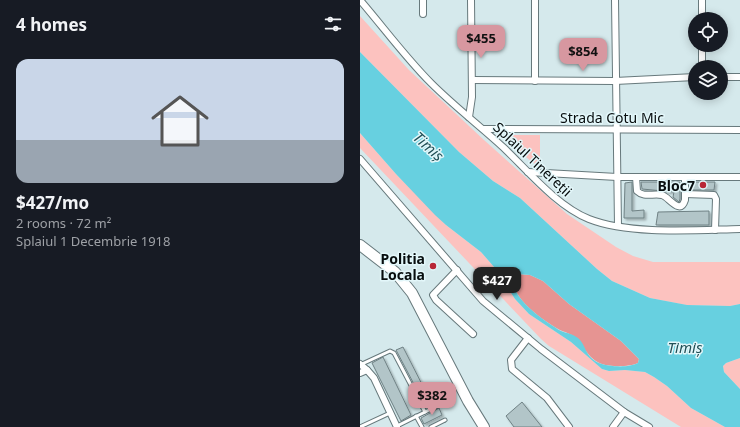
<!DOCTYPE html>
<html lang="en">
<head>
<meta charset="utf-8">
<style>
	body { margin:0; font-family:"Noto Sans",sans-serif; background:#242831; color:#f1f3f6; height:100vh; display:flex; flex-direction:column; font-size:15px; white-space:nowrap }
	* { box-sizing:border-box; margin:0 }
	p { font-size:13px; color:#9ea1a6 }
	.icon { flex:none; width:22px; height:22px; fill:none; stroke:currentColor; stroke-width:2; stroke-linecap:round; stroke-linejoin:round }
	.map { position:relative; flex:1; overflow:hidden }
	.panel { display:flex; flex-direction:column; background:#171b24; width:360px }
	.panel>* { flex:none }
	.controls { position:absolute; left:328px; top:12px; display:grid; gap:8px }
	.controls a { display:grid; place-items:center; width:40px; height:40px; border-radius:50%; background:#171b24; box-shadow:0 2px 10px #0003; font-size:20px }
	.price { position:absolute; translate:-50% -34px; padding:0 9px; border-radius:8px; background:#d797a0; color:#111; font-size:13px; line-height:26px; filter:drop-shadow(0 1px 2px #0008) }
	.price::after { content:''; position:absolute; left:50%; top:24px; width:12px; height:9px; margin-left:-6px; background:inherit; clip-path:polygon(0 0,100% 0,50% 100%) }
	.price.selected { background:#222; color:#fff }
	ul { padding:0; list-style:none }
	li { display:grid; align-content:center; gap:8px; height:212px; padding:0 16px }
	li+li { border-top:1px solid #363941 }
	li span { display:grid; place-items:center; height:124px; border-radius:12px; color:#555 }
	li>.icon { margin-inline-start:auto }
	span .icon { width:72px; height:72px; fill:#fffc; stroke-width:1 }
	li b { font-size:17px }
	h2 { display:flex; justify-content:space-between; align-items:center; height:48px; padding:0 16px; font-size:17px }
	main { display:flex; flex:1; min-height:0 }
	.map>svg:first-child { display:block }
</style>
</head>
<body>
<main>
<section class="panel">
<h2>4 homes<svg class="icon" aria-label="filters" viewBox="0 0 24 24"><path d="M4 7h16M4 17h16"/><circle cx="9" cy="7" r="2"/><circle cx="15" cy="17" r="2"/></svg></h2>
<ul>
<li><span style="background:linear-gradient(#c9d6e8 65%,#9aa5b1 0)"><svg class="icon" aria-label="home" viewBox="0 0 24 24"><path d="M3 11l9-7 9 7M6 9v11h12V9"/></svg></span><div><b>$427/mo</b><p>2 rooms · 72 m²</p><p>Splaiul 1 Decembrie 1918</p></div></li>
</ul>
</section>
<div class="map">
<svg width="380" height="427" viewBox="0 0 380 427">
	<defs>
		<filter id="shadow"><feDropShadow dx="2" dy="2" stdDeviation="1" flood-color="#0004"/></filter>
	</defs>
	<rect width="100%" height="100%" fill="#d5e9ec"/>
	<g fill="#fcc2bf">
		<path d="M0,16L49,70L124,140L207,214L256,247L273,256L293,262H380V304L370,306L326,305L290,298L252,281L237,269L160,198L133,181L99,152L0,52Z"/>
		<path d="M0,133L36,174L86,225L121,252L135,268L155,299L169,314L211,342L242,369L249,371L265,370L285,372L294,377L307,386L331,408L365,427H321L189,346L181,339L0,148Z"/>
		<path d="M149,135H180V168L148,143Z"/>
		<path d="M380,358V389L364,372L363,366L366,363Z"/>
	</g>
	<path fill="#e69492" d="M157,274L170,275L183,281L209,304L261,341L279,359L278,363C269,367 251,367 242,364C228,359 225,347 216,338C212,334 204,332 200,330C184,321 148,297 154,276Z"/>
	<path fill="#67d0e0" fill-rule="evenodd" d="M0,52L99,152L133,181L160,198L237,269L252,281L290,298L327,305L370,306L380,304V358L366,363L363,366L364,372L380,389V427H365L331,408L307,386L294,377L285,372L265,370L249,371L242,369L211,342L169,314L155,299L135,268L121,252L86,225L75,215L36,174L0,133ZM157,274L170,275L183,281L209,304L261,341L279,359L278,363C269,368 249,367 239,363C224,356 227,346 218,338C213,334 206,333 201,331C186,322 148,297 154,277Z"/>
	<g fill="#b2c5c8" stroke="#6f8184" filter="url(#shadow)">
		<path d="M272,182V211L284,210V218H264L265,183Z"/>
		<path d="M281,182H320V199L319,202L313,197L314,192L282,189Z"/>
		<path d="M331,182H355L354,190H331Z"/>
		<path d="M349,211V225H296L298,212Z"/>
		<path d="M43,347L71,402L65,405L36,350Z"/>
		<path d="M23,357L51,415L41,421L12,363Z"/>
		<path d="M162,402L182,427H154L146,416Z"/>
		<path d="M79,408L82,415L64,424L61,418Z"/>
	</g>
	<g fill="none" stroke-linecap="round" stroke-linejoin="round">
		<defs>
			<g id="lane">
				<path d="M2,364L30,351L34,353L65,412L37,426"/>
				<path d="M65,412L77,406"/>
				<path d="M56,416L62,427"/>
				<path d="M0,427L30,413"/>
				<path d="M71,427L85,420"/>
			</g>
			<g id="street">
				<path d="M0,0C24,28 46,58 71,83C94,106 120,126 144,148C169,172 197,206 229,219C270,235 336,230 380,229"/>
				<path d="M63,0V14"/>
				<path d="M175,0V81"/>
				<path d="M255,0L258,226"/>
				<path d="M342,0V19"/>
				<path d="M342,45V67"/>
				<path d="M361,77H380"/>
				<path d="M112,80L255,81L335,77"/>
				<path d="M109,117L112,97L111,0"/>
				<path d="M124,129L380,130"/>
				<path d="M0,159L123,301L181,349L264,412L289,427"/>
				<path d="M168,172L257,177H380"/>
				<path d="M276,177L277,191C284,198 293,193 302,195C309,197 320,216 325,200V177"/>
				<path d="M325,194L354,195L356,199L355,230"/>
				<path d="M97,270L73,295L76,300L113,334"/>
				<path d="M168,338L151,360L152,369L187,398L209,427"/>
				<path d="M0,364L7,370L14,378L37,427"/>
				<path d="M0,373L7,370"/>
				<path d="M253,427L264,412"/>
			</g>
			<path id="primary" d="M0,245L35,272L52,293L108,401L124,427"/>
		</defs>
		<use href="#lane" stroke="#67797c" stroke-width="5"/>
		<use href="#street" stroke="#67797c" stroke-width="8"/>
		<use href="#primary" stroke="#67797c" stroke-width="12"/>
		<use href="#lane" stroke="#fff" stroke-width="3"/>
		<use href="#street" stroke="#fff" stroke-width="6"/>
		<use href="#primary" stroke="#fff" stroke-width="10"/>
	</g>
	<g fill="#b82636" stroke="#e3f7fa" stroke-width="1.5">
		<circle cx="343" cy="185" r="4"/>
		<circle cx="73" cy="266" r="4"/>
	</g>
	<g text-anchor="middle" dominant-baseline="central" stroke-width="3" stroke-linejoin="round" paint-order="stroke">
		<g font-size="14" fill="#070d0e" stroke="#e3f7fa">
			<text x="252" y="117">Strada Cotu Mic</text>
			<text transform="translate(173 159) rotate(43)">Splaiul Tinereții</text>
		</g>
		<g font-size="14" font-weight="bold" fill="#070d0e" stroke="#e3f7fa" text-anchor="end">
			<text x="335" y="185">Bloc7</text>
			<text x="65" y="258">Politia<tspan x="65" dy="16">Locala</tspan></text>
		</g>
		<g font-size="15" font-style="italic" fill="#215057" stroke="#e3f7fa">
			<text transform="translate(69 146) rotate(42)">Timiș</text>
			<text x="325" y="347">Timiș</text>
		</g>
	</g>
</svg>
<div class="controls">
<a><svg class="icon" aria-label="locate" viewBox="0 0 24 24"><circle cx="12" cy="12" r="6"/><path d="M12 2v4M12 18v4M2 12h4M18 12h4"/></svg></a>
<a><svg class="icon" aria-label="layers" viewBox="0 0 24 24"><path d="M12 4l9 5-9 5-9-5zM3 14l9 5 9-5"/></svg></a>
</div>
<b class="price" style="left:121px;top:59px">$455</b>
<b class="price" style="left:223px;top:72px">$854</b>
<b class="price selected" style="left:137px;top:301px">$427</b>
<b class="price" style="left:72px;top:416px">$382</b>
</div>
</main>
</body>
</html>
